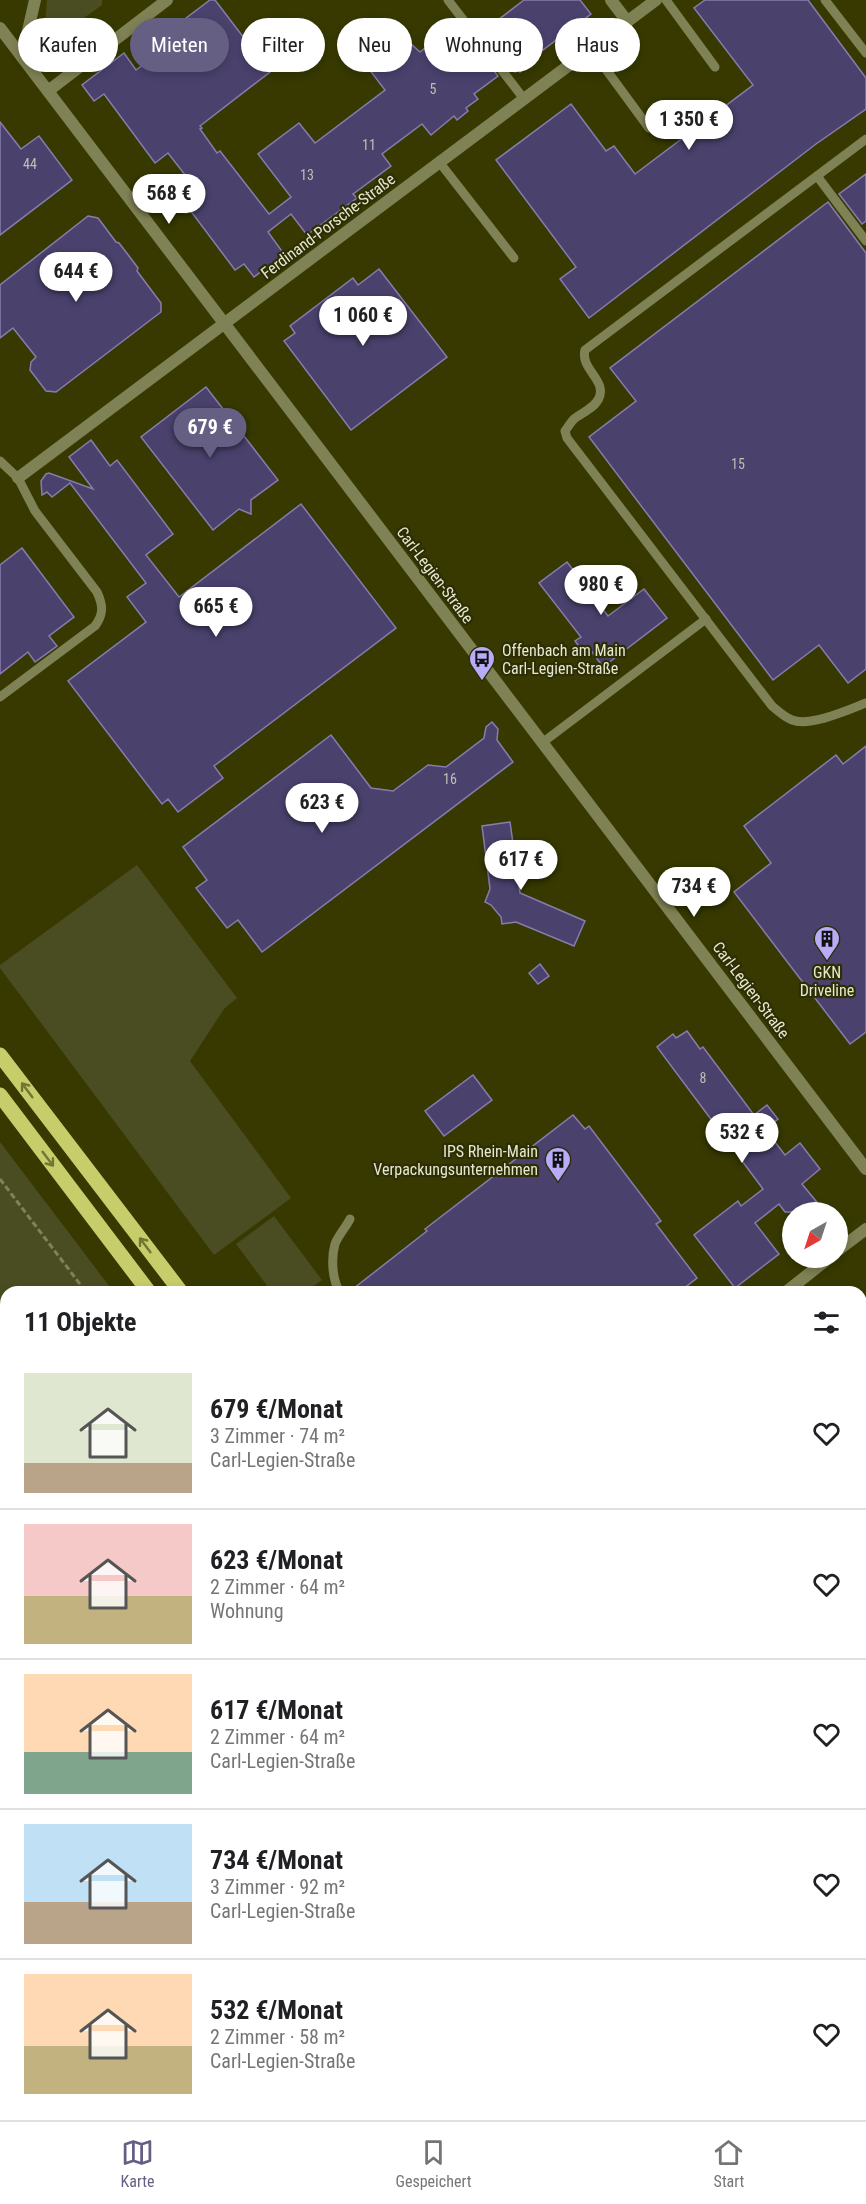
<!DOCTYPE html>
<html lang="de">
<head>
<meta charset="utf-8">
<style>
	body { margin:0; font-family:"Roboto Condensed",sans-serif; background:#f2f2f2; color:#202124; height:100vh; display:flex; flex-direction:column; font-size:22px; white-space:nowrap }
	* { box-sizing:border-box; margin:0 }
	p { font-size:20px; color:#757577 }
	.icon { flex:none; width:33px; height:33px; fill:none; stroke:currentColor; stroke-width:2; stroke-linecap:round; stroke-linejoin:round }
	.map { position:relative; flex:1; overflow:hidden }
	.drawer { position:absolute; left:0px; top:1286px; width:867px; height:836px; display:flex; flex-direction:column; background:#fff; border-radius:18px 18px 0 0; box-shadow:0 3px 9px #0003 }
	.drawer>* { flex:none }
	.guide { position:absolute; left:18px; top:18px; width:831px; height:54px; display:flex; gap:12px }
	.needle { width:39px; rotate:219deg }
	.buttons { position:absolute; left:782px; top:1202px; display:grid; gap:12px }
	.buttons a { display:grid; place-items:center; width:66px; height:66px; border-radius:50%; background:#fff; box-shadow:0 3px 9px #0003; font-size:30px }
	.price { position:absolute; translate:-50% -51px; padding:0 14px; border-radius:21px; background:#fff; color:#222; font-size:20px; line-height:39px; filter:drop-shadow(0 2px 3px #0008) }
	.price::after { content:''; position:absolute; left:50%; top:36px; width:18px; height:14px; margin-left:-9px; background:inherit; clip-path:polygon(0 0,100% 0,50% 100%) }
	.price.on { background:#645f83; color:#fff }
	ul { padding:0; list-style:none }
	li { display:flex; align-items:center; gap:18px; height:150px; padding:0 24px }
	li+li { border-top:2px solid #e0e0e0 }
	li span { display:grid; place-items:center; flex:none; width:168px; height:120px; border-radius:0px; color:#555 }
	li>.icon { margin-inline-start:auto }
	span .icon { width:72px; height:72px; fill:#fffc; stroke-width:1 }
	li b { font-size:26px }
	h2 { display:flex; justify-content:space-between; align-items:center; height:72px; padding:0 24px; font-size:26px }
	.tag { padding:0 21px; border-radius:27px; background:#fff; box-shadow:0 3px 9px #0003; font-size:21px; line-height:54px }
	.tag.on { background:#645f83; color:#fff }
	.tabs { display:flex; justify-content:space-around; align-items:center; height:84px; border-top:2px solid #e0e0e0; background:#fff; font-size:16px; color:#757577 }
	.tabs a { display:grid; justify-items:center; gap:3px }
	.tabs .on { color:#645f83 }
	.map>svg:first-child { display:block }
</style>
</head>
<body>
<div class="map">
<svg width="866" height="2120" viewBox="0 0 866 2120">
	<rect width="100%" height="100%" fill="#373901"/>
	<g fill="#4a4d21">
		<path d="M47,0H102V5L84,18L45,26Z"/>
		<path d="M137,865L237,998L224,1009L190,1061L291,1198L214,1255L0,968V965Z"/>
		<path d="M0,1142L113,1291L6,1292V2115H738L742,2120H0Z"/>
		<path d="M274,1216L322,1280L307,1291H271L236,1244Z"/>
		<path d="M861,2023L866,2030V2120H837L833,2115H861Z"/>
	</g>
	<g fill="#4a426d" stroke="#867dae" stroke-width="1.5">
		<path d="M210,0H215L270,72L200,126L202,128L200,129L217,153L220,151L269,214L291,197L258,154L299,123L315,143L385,90L350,44L378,22L393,42L397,39L404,48L410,43L420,52L434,41L442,52L445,49L449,54L469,38L498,76L474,94L478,99L466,108L468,111L457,120L454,116L431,135L422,124L382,154L391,166L353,194L357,198L307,235L291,214L268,232L284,254L254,277L244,264L235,270L190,210L186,213L168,190L186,176L168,153L155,163L104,94L94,101L82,85L124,53L136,70L164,49L157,40Z"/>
		<path d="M524,0H580L591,14L531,59L533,62L520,72L518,69L515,72L510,66L508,68L481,33Z"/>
		<path d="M705,0H808L866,78V109L816,144L589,318L560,279L576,267L496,160L571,104L606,151L614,146L635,174L753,85L694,8Z"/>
		<path d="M0,122L21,149L39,136L72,180L0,235Z"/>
		<path d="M866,174V221L862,224L839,194Z"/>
		<path d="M828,202L866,253V669L848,683L819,645L773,680L589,437L636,401L610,368Z"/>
		<path d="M88,216L98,218L116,242L119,243L129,256L138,268L137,271L161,303V312L56,392L46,391L30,370L31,362L36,357L13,328L0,338V285Z"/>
		<path d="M379,269L447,357L351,430L284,341L295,333L290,326L353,278L358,285Z"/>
		<path d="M206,387L278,480L251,500V514L239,509L213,530L141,437Z"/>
		<path d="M91,440L110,466L117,460L173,534L146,555L179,597L301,504L396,628L214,766L223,778L178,812L168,799L162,804L68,681L146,622L127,597L146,583L70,483L52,497L47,492L42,495L41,481L46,474L49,473L93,489L69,457Z"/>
		<path d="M22,548L74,617L49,636L57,646L35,662L28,652L0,674V565Z"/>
		<path d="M567,562L608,616L644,589L667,618L603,667L592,652L587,657L575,641L581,637L539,583Z"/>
		<path d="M492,722L498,729L497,740L513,762L262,952L238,920L227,928L196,888L207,880L183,847L331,735L371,788L393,791L428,765L446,767L484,738L486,727Z"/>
		<path d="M866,746V1032L850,1044L734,892L771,863L744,826L836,755L843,764Z"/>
		<path d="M510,822L520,893L585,921L574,946L516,922L502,924L501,917L491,905L485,902L490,889L482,826Z"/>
		<path d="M540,964L549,976L538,984L529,973Z"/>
		<path d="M687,1031L700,1049L703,1047L754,1115L767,1105L778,1119L765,1129L785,1155L800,1143L820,1169L802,1184L820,1206L813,1212H785L779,1204L755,1223L779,1254L735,1288L694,1235L738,1201L741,1206L763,1189L657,1047L673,1034L676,1038Z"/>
		<path d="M473,1075L492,1100L444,1136L425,1111Z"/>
		<path d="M573,1115L585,1129L589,1126L661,1221L656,1224L697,1278L679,1292H349L427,1231L425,1229Z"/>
	</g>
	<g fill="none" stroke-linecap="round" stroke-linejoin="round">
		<g stroke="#808256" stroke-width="3" stroke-dasharray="6 3" stroke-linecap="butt">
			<path d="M0,1179L86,1292"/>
			<path d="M0,1393L6,1388"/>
			<path d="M724,2115L728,2120"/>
			<path d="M30,2120L37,2115"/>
		</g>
		<g stroke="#7f8254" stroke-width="9">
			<path d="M448,0L524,99"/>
			<path d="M666,0L715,67"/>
			<path d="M825,0L866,53"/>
			<path d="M591,49L649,128"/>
			<path d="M866,139L585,350C580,369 607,380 599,398C595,408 581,413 574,419C570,423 568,427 565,431L567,438L772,706C778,711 784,717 792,720C810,727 848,710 866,703"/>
			<path d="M440,163L514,258"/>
			<path d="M817,176L866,241"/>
			<path d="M0,461L18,478L35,511L97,592C103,605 104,614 95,626L0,697"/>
			<path d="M542,743L706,619"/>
			<path d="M340,1292C332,1280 331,1258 335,1244C338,1236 346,1227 350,1219"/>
			<path d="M861,1613L866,1620"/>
		</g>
		<g stroke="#7f8254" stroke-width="12">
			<path d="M611,0L627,21"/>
			<path d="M0,28L866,1169"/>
			<path d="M22,57L35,0"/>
			<path d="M48,91L167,0"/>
			<path d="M18,478L656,0"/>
			<path d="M837,1251L866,1229"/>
			<path d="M786,1292L830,1257"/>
			<path d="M861,1719L866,1716"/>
		</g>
		<g stroke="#c7cd6a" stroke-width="15">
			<path d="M0,1055L181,1292"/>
			<path d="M0,1095L149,1292"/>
			<path d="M775,2115L779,2120"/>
			<path d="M807,2115L811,2120"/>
		</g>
	</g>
	<defs><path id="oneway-shaft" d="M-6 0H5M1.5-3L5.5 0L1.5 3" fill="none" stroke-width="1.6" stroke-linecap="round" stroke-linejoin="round" transform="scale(1.5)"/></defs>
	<g stroke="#727633">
		<use href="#oneway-shaft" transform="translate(27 1090) rotate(-127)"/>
		<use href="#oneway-shaft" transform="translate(48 1159) rotate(53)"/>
		<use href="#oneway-shaft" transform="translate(145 1245) rotate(-127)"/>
	</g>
	<defs>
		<symbol id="bus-pin" viewBox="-11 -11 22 30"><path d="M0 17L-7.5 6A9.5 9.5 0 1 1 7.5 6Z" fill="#b8abf7" stroke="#2d2e06"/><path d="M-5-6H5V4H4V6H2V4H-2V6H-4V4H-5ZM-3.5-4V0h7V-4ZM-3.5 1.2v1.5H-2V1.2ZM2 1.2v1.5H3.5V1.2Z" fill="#111"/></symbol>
		<symbol id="building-pin" viewBox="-11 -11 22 30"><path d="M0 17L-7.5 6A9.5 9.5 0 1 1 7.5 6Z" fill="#b8abf7" stroke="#2d2e06"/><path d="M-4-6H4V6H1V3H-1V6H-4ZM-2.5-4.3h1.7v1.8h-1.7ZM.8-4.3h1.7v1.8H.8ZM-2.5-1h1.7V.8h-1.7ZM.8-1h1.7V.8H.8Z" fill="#111"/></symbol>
	</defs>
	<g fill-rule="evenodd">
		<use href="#bus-pin" x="467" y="644" width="30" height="40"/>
		<use href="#building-pin" x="812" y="924" width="30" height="40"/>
		<use href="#building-pin" x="543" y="1145" width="30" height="40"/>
	</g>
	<g text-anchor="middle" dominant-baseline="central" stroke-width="4.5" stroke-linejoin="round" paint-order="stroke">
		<g font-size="14" fill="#bfbfb5">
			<text x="433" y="89">5</text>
			<text x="369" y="145">11</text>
			<text x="30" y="164">44</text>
			<text x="307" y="175">13</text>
			<text x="738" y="464">15</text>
			<text x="450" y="779">16</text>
			<text x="703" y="1078">8</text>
		</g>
		<g font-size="16" fill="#e6e9cd" stroke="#2d2e06">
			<text transform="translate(328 226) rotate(-37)">Ferdinand-Porsche-Straße</text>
			<text transform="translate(435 575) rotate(53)">Carl-Legien-Straße</text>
			<text transform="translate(751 990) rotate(53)">Carl-Legien-Straße</text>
		</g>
		<g font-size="16" fill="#e6e9cd" stroke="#2d2e06" text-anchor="start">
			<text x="502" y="650">Offenbach am Main<tspan x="502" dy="18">Carl-Legien-Straße</tspan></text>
			<text x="827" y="972" text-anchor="middle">GKN<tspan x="827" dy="18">Driveline</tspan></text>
			<text x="538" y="1151" text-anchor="end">IPS Rhein-Main<tspan x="538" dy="18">Verpackungsunternehmen</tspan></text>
		</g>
	</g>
</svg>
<div class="buttons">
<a><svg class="needle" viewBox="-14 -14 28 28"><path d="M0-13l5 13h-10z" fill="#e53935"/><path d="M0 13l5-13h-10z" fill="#757577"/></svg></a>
</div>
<b class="price" style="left:689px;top:151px">1 350 €</b>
<b class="price" style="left:169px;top:225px">568 €</b>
<b class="price" style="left:76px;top:303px">644 €</b>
<b class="price" style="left:363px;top:347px">1 060 €</b>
<b class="price on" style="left:210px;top:459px">679 €</b>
<b class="price" style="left:601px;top:616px">980 €</b>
<b class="price" style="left:216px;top:638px">665 €</b>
<b class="price" style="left:322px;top:834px">623 €</b>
<b class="price" style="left:521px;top:891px">617 €</b>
<b class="price" style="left:694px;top:918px">734 €</b>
<b class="price" style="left:742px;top:1164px">532 €</b>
<div class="guide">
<a class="tag">Kaufen</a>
<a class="tag on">Mieten</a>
<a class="tag">Filter</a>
<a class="tag">Neu</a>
<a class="tag">Wohnung</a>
<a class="tag">Haus</a>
</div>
<section class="drawer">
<h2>11 Objekte<svg class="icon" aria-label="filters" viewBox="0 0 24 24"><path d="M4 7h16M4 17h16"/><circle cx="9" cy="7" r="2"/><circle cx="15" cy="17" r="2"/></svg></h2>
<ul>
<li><span style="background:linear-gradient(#dfe7d0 75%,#b9a48a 0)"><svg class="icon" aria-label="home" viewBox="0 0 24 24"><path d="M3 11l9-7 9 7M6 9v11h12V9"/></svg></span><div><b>679 €/Monat</b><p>3 Zimmer · 74 m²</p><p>Carl-Legien-Straße</p></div><svg class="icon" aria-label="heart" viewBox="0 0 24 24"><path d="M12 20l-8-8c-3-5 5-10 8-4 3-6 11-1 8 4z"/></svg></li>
<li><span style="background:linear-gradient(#f6c9c9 60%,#c2b280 0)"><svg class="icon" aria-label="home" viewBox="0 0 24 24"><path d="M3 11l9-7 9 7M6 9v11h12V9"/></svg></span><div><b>623 €/Monat</b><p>2 Zimmer · 64 m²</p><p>Wohnung</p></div><svg class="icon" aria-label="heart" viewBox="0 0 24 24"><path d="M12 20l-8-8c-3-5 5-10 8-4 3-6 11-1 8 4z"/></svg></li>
<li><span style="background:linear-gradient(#ffd9b3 65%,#7fa58c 0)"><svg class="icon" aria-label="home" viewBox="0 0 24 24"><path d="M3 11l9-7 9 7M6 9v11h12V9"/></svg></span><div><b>617 €/Monat</b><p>2 Zimmer · 64 m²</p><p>Carl-Legien-Straße</p></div><svg class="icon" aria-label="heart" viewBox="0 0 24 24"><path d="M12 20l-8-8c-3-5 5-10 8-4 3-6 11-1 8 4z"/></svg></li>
<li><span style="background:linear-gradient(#bfe0f5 65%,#b9a48a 0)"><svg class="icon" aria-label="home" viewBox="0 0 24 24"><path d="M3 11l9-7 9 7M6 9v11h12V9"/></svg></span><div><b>734 €/Monat</b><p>3 Zimmer · 92 m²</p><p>Carl-Legien-Straße</p></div><svg class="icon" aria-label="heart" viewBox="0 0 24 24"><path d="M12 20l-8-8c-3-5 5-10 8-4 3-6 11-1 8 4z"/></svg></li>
<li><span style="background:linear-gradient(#ffd9b3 60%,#c2b280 0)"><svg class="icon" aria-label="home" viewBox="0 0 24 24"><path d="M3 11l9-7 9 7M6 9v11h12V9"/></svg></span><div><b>532 €/Monat</b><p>2 Zimmer · 58 m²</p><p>Carl-Legien-Straße</p></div><svg class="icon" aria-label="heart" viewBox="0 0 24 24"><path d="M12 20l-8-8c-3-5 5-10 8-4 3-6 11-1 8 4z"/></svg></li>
</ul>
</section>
</div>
<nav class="tabs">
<a class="on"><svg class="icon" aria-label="map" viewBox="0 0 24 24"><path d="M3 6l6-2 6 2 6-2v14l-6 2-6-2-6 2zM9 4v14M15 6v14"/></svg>Karte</a>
<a><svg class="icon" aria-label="saved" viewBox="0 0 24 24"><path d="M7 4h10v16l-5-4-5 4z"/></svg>Gespeichert</a>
<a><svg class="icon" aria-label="home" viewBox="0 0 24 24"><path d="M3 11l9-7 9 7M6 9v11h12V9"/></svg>Start</a>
</nav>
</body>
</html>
